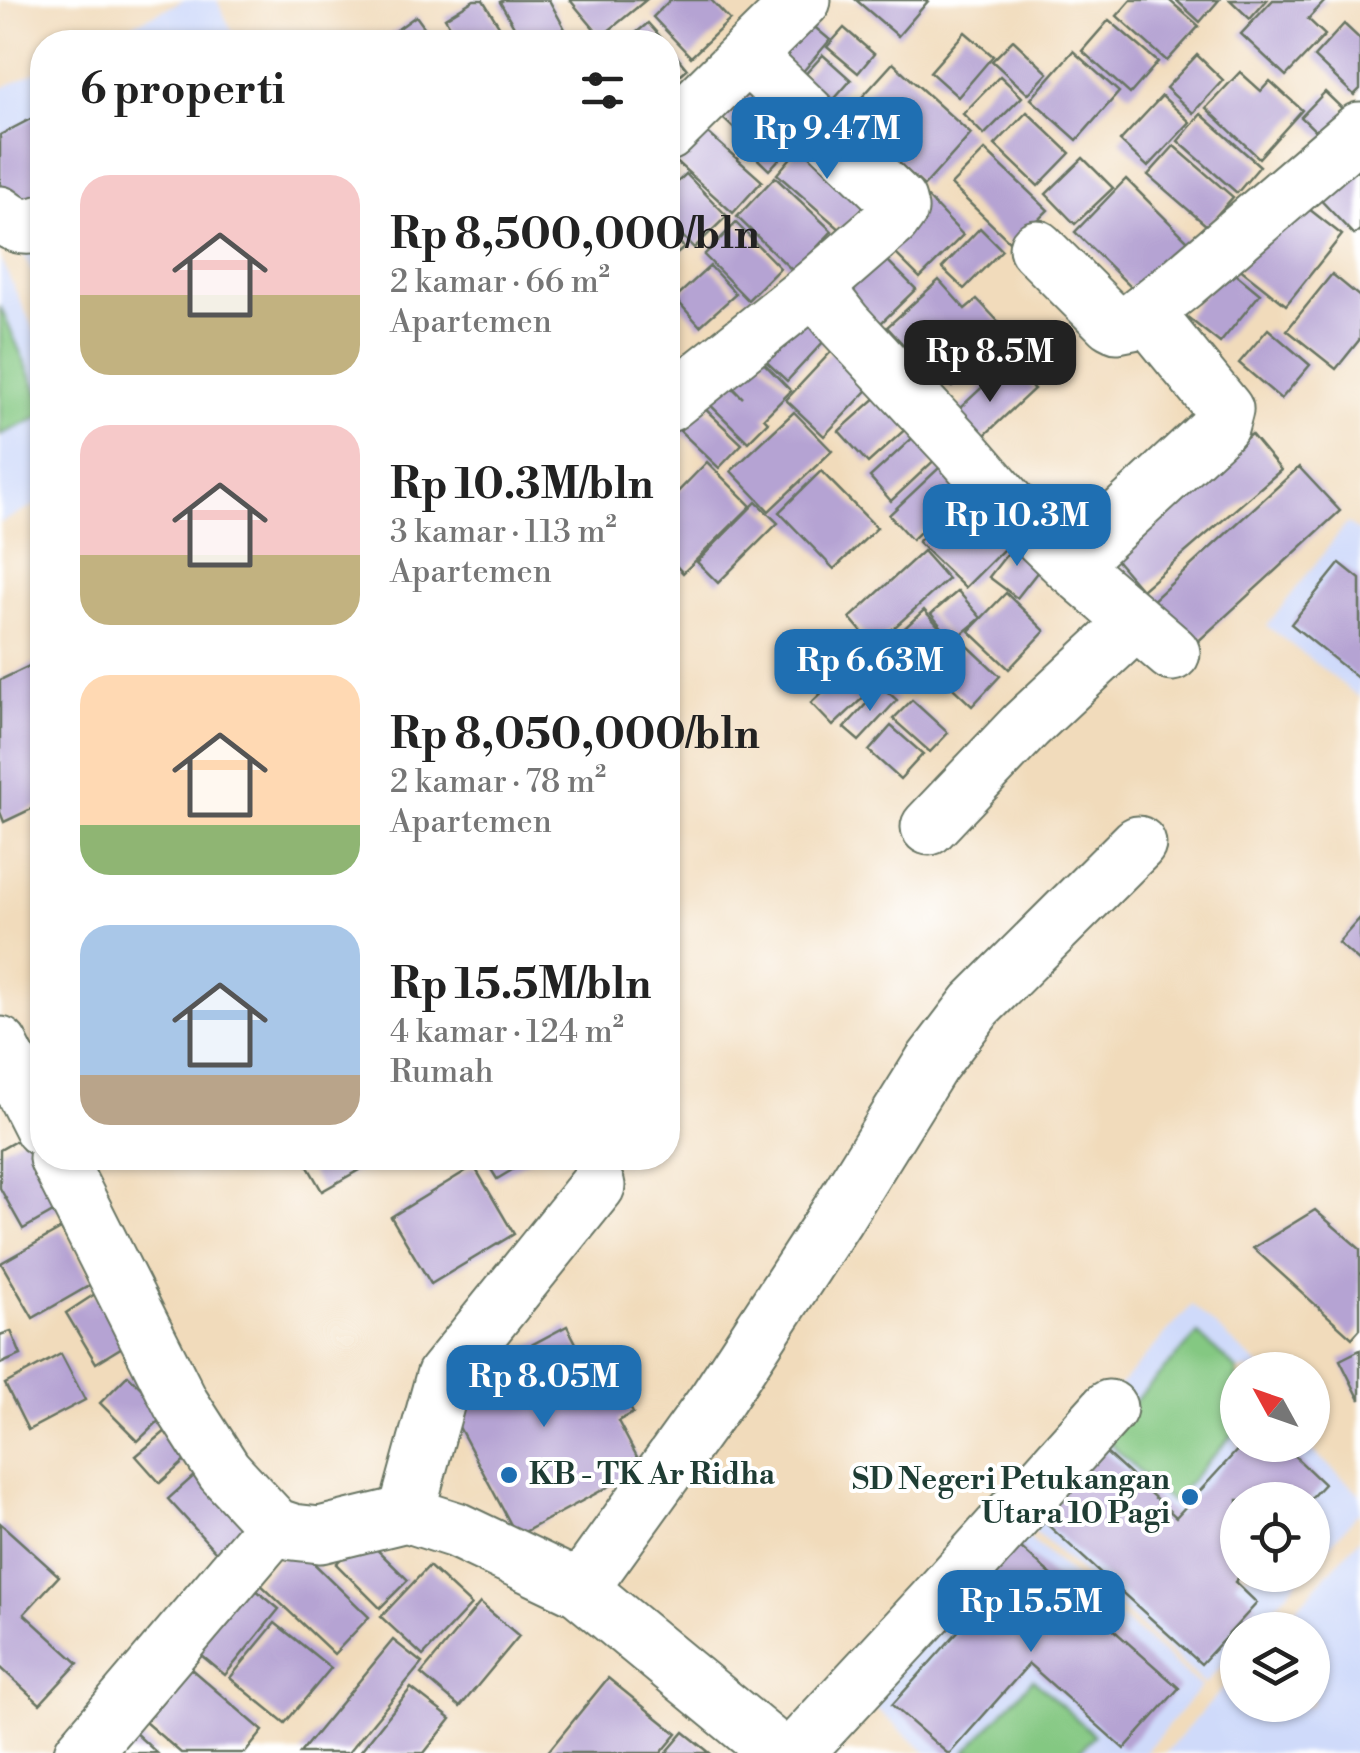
<!DOCTYPE html>
<html lang="id">
<head>
<meta charset="utf-8">
<style>
	body { margin:0; font-family:"Libre Bodoni",serif; background:#f6f6f6; color:#222; height:100vh; display:flex; flex-direction:column; font-size:38px; white-space:nowrap }
	* { box-sizing:border-box; margin:0 }
	p { font-size:32px; color:#767676 }
	.icon { flex:none; width:55px; height:55px; fill:none; stroke:currentColor; stroke-width:2; stroke-linecap:round; stroke-linejoin:round }
	.map { position:relative; flex:1; overflow:hidden }
	.details { position:absolute; left:30px; top:30px; width:650px; height:1140px; display:flex; flex-direction:column; background:#fff; border-radius:40px; box-shadow:0 2px 8px #0004 }
	.details>* { flex:none }
	.needle { width:65px; rotate:310deg }
	.controls { position:absolute; left:1220px; top:1352px; display:grid; gap:20px }
	.controls a { display:grid; place-items:center; width:110px; height:110px; border-radius:50%; background:#fff; box-shadow:0 2px 8px #0004; font-size:50px }
	.price { position:absolute; translate:-50% -85px; padding:0 22px; border-radius:20px; background:#1f6fb2; color:#fff; font-size:32px; line-height:65px; filter:drop-shadow(0 2px 5px #0008) }
	.price::after { content:''; position:absolute; left:50%; top:60px; width:30px; height:22px; margin-left:-15px; background:inherit; clip-path:polygon(0 0,100% 0,50% 100%) }
	.price.selected { background:#222; color:#fff }
	ul { padding:0; list-style:none }
	li { display:flex; align-items:center; gap:30px; height:250px; padding:0 50px }
	li span { display:grid; place-items:center; flex:none; width:280px; height:200px; border-radius:30px; color:#555 }
	li>.icon { margin-inline-start:auto }
	span .icon { width:120px; height:120px; fill:#fffc; stroke-width:1 }
	li b { font-size:42px }
	h2 { display:flex; justify-content:space-between; align-items:center; height:120px; padding:0 50px; font-size:42px }
	.map>svg:first-child { display:block }
</style>
</head>
<body>
<div class="map">
<svg width="1360" height="1753" viewBox="0 0 1360 1753">
	<rect width="100%" height="100%" fill="#fff"/>
	<filter id="ink" filterUnits="userSpaceOnUse"><feTurbulence type="fractalNoise" baseFrequency=".01" numOctaves="2"/><feDisplacementMap in="SourceGraphic" scale="20" xChannelSelector="R" yChannelSelector="G"/><feConvolveMatrix kernelMatrix="1 2 1 2 8 2 1 2 1" color-interpolation-filters="sRGB"/></filter>
	<filter id="wash" filterUnits="userSpaceOnUse"><feTurbulence type="fractalNoise" baseFrequency=".0048" numOctaves="4" result="noise"/><feDisplacementMap in="SourceGraphic" scale="40" xChannelSelector="R" yChannelSelector="G"/><feGaussianBlur stdDeviation="2.25" result="paint"/><feColorMatrix in="noise" values="0 0 0 0 0 0 0 0 0 0 0 0 0 0 0 0 0 1.4 0 .05"/><feComposite in="paint" operator="in"/></filter>
	<g filter="url(#wash)">
		<rect width="100%" height="100%" fill="#f1dbbb"/>
		<g fill="#cfdafa">
			<path d="M184,0H217L237,42H96Z"/>
			<path d="M42,69V293L0,205V89Z"/>
			<path d="M0,258L42,347V502L0,523Z"/>
			<path d="M1347,523L1360,533V698L1267,626Z"/>
			<path d="M1192,1305L1264,1370H1238V1445H1306L1360,1494V1511L1313,1564L1312,1500H1238V1575H1303L1253,1630H1238L1237,1648L1205,1684L1009,1508Z"/>
			<path d="M1002,1514L1201,1687L1145,1753H927L864,1698Z"/>
			<path d="M1360,1538V1753H1165L1237,1673L1238,1705H1312V1630H1276Z"/>
		</g>
		<g fill="#84c882" stroke="#52825b" stroke-width="2.5">
			<path d="M0,306L42,401V416L0,435Z"/>
			<path d="M1198,1334L1237,1370V1430L1171,1502L1102,1436Z"/>
			<path d="M1033,1679L1094,1735L1078,1753H965Z"/>
		</g>
		<g id="blocks">
			<g fill="#b5a3d3">
				<path d="M474,0H483L509,42H460L445,18Z"/>
				<path d="M504,0H549L572,42H523L500,2Z"/>
				<path d="M570,0H646L601,37Z"/>
				<path d="M670,0H711L730,20L691,57L653,17Z"/>
				<path d="M856,0H929L898,36Z"/>
				<path d="M1131,0H1169L1199,26L1167,61L1117,16Z"/>
				<path d="M1176,0H1219L1200,22Z"/>
				<path d="M1230,0H1267L1250,19Z"/>
				<path d="M1273,0H1326L1308,19L1325,35L1286,76L1241,34Z"/>
				<path d="M799,14L830,40L800,75L769,47Z"/>
				<path d="M416,16L435,42H380Z"/>
				<path d="M1109,20L1158,62L1130,94L1082,51Z"/>
				<path d="M648,23L665,42H625Z"/>
				<path d="M1344,24L1360,39V89L1354,95L1314,57Z"/>
				<path d="M844,28L874,54L858,73L827,47Z"/>
				<path d="M965,32L993,56L958,97L930,72Z"/>
				<path d="M1013,40L1048,73L1028,94L992,61Z"/>
				<path d="M668,46L687,69L668,85Z"/>
				<path d="M1073,51L1119,92L1077,140L1031,99Z"/>
				<path d="M823,55L851,80L829,105L801,79Z"/>
				<path d="M1197,55L1223,80L1193,113L1166,88Z"/>
				<path d="M893,63L971,134L924,186L846,115Z"/>
				<path d="M1240,72L1261,91L1270,81L1302,110L1259,158L1206,108Z"/>
				<path d="M1000,76L1022,97L984,135L963,114Z"/>
				<path d="M740,84L766,109L742,136L715,111Z"/>
				<path d="M1325,92L1352,118L1329,144L1301,117Z"/>
				<path d="M1162,96L1190,122L1148,167L1120,141Z"/>
				<path d="M779,108L805,131L769,170L744,146Z"/>
				<path d="M1027,112L1070,153L1038,186L995,145Z"/>
				<path d="M42,113V197L14,211L0,182V135Z"/>
				<path d="M1201,114L1260,166L1237,193L1178,141Z"/>
				<path d="M699,125L762,181L733,213L671,157Z"/>
				<path d="M812,133L878,190L842,231L777,174Z"/>
				<path d="M1174,146L1233,197L1207,226L1148,175Z"/>
				<path d="M985,150L1048,210L1013,245L951,185Z"/>
				<path d="M1083,158L1113,188L1075,224L1046,194Z"/>
				<path d="M1347,159L1360,173V230L1354,235L1313,192Z"/>
				<path d="M686,174L727,216L694,248L668,221V191Z"/>
				<path d="M775,177L832,231L794,272L737,217Z"/>
				<path d="M1126,179L1194,247L1142,298L1075,232Z"/>
				<path d="M925,195L963,235L920,278L881,239Z"/>
				<path d="M1295,198L1342,235L1286,305L1239,268Z"/>
				<path d="M736,223L780,268L748,300L704,255Z"/>
				<path d="M668,226L684,248L668,261Z"/>
				<path d="M980,228L1002,250L964,289L942,268Z"/>
				<path d="M871,244L916,289L879,325L834,280Z"/>
				<path d="M710,266L736,294L700,326L675,298Z"/>
				<path d="M1226,266L1260,294L1220,343L1186,316Z"/>
				<path d="M1332,274L1360,297V339L1336,369L1287,330Z"/>
				<path d="M939,280L965,309L977,299L1009,333L952,387L920,351L940,330L913,355L887,327Z"/>
				<path d="M806,299L837,327L787,381L757,353Z"/>
				<path d="M1268,329L1310,365L1281,399L1239,363Z"/>
				<path d="M844,338L882,375L824,436L786,400Z"/>
				<path d="M747,346L791,391L764,418L768,422L748,442L695,390L714,370L743,398L719,372Z"/>
				<path d="M1008,363L1034,389L971,448L946,421Z"/>
				<path d="M890,385L919,417L868,463L839,431Z"/>
				<path d="M700,404L742,444L719,468L677,428Z"/>
				<path d="M794,412L832,451L769,511L731,471Z"/>
				<path d="M920,431L941,454L891,501L870,477Z"/>
				<path d="M1251,434L1281,470L1142,590L1111,554Z"/>
				<path d="M707,462L751,506L683,573L668,557V502Z"/>
				<path d="M940,467L963,491L912,540L889,515Z"/>
				<path d="M1299,467L1340,511L1192,647L1151,602Z"/>
				<path d="M821,471L877,528L834,569L779,512Z"/>
				<path d="M969,491L1016,537L965,588L918,542Z"/>
				<path d="M756,502L778,523L718,583L697,562Z"/>
				<path d="M1018,540L1046,561L1017,598L989,577Z"/>
				<path d="M923,551L948,579L874,646L850,618Z"/>
				<path d="M1340,563L1360,579V680L1291,624Z"/>
				<path d="M958,591L981,618L953,641L931,614Z"/>
				<path d="M1006,593L1045,631L1009,669L969,631Z"/>
				<path d="M924,610L958,648L914,688L880,651Z"/>
				<path d="M968,646L1000,676L972,706L940,676Z"/>
				<path d="M861,655L883,679L833,726L811,703Z"/>
				<path d="M42,660V804L4,822L0,812V680Z"/>
				<path d="M882,687L897,700L859,741L844,728Z"/>
				<path d="M912,700L948,733L930,752L893,719Z"/>
				<path d="M891,726L923,754L900,779L869,751Z"/>
				<path d="M1360,918V962L1338,943Z"/>
				<path d="M28,1134L67,1204L23,1229L0,1188V1150Z"/>
				<path d="M303,1158H380L322,1191Z"/>
				<path d="M484,1158H532L497,1179Z"/>
				<path d="M474,1166L514,1234L431,1284L391,1217Z"/>
				<path d="M1315,1210L1360,1249V1329L1352,1338L1253,1248Z"/>
				<path d="M61,1229L92,1284L33,1318L1,1263Z"/>
				<path d="M95,1294L127,1344L96,1363L66,1313Z"/>
				<path d="M567,1326L599,1387L614,1378L633,1413L618,1421L643,1468L517,1536L441,1393Z"/>
				<path d="M11,1331L21,1355L0,1364V1335Z"/>
				<path d="M1360,1350V1400L1340,1360Z"/>
				<path d="M61,1354L85,1400L28,1430L5,1384Z"/>
				<path d="M128,1375L166,1414L138,1441L100,1403Z"/>
				<path d="M173,1425L196,1451L160,1483L136,1456Z"/>
				<path d="M1092,1440L1176,1517L1242,1445H1283L1324,1484L1309,1500H1238V1575H1241L1235,1582L1257,1603L1201,1664L1029,1508Z"/>
				<path d="M206,1465L253,1519L216,1552L168,1499Z"/>
				<path d="M0,1523L59,1576L24,1614L78,1663L40,1704L0,1667Z"/>
				<path d="M1003,1532L1179,1688L1124,1749L1029,1664L950,1753H947L892,1705L979,1608L954,1587Z"/>
				<path d="M363,1536L408,1580L380,1608L336,1564Z"/>
				<path d="M294,1544L369,1617L334,1654L258,1582Z"/>
				<path d="M429,1566L471,1605L423,1656L381,1617Z"/>
				<path d="M243,1579L279,1609L225,1675L189,1645Z"/>
				<path d="M480,1603L519,1636L460,1707L421,1674Z"/>
				<path d="M275,1623L331,1668L285,1723L230,1678Z"/>
				<path d="M393,1640L422,1663L348,1753H300Z"/>
				<path d="M190,1668L263,1731L245,1753H181L145,1722Z"/>
				<path d="M608,1678L677,1734L661,1753H547Z"/>
				<path d="M411,1688L451,1719L424,1753H359Z"/>
				<path d="M132,1730L157,1753H112Z"/>
				<path d="M684,1732L710,1753H666Z"/>
			</g>
		</g>
	</g>
	<g filter="url(#ink)">
		<use href="#blocks" fill-opacity="0" stroke="#687463" stroke-width="2.5"/>
		<g fill="none" stroke-linecap="round" stroke-linejoin="round">
			<defs>
				<g id="minor">
					<path d="M747,56L898,201L900,209L892,220L815,287L844,324L962,451L1013,510L1070,565L1172,653"/>
					<path d="M668,133L803,0"/>
					<path d="M0,214C14,225 25,230 42,223"/>
					<path d="M1037,248L1111,322L1117,325L1132,322L1183,282L1360,130"/>
					<path d="M668,404L815,287"/>
					<path d="M1070,565L1221,425L1225,410L1145,312"/>
					<path d="M929,827L1026,725L1135,623"/>
					<path d="M0,1045L42,1128"/>
					<path d="M57,1158L181,1404L224,1471L275,1526L293,1532L320,1535L406,1514L456,1530L580,1589L779,1753"/>
					<path d="M406,1514L444,1376L597,1186"/>
					<path d="M580,1589L717,1399L836,1217L931,1064L976,1005L1138,844"/>
					<path d="M82,1753L275,1526"/>
					<path d="M795,1753L934,1603L1109,1408"/>
				</g>
			</defs>
			<use href="#minor" stroke="#687463" stroke-width="59"/>
			<use href="#minor" stroke="#fff" stroke-width="55"/>
		</g>
	</g>
	<g fill="#1f6fb2" stroke="#fff" stroke-width="4">
		<circle cx="509" cy="1475" r="10"/>
		<circle cx="1190" cy="1497" r="10"/>
	</g>
	<g text-anchor="middle" dominant-baseline="central" stroke-width="8" stroke-linejoin="round" paint-order="stroke">
		<g font-size="30" font-weight="bold" fill="#1f3d34" stroke="#fff" text-anchor="start">
			<text x="529" y="1475">KB - TK Ar Ridha</text>
			<text x="1170" y="1480" text-anchor="end">SD Negeri Petukangan<tspan x="1170" dy="34">Utara 10 Pagi</tspan></text>
		</g>
	</g>
</svg>
<div class="controls">
<a><svg class="needle" viewBox="-14 -14 28 28"><path d="M0-13l5 13h-10z" fill="#e53935"/><path d="M0 13l5-13h-10z" fill="#767676"/></svg></a>
<a><svg class="icon" aria-label="locate" viewBox="0 0 24 24"><circle cx="12" cy="12" r="6"/><path d="M12 2v4M12 18v4M2 12h4M18 12h4"/></svg></a>
<a><svg class="icon" aria-label="layers" viewBox="0 0 24 24"><path d="M12 4l9 5-9 5-9-5zM3 14l9 5 9-5"/></svg></a>
</div>
<b class="price" style="left:827px;top:182px">Rp 9.47M</b>
<b class="price selected" style="left:990px;top:405px">Rp 8.5M</b>
<b class="price" style="left:1017px;top:569px">Rp 10.3M</b>
<b class="price" style="left:870px;top:714px">Rp 6.63M</b>
<b class="price" style="left:544px;top:1430px">Rp 8.05M</b>
<b class="price" style="left:1031px;top:1655px">Rp 15.5M</b>
<section class="details">
<h2>6 properti<svg class="icon" aria-label="filters" viewBox="0 0 24 24"><path d="M4 7h16M4 17h16"/><circle cx="9" cy="7" r="2"/><circle cx="15" cy="17" r="2"/></svg></h2>
<ul>
<li><span style="background:linear-gradient(#f6c9c9 60%,#c2b280 0)"><svg class="icon" aria-label="home" viewBox="0 0 24 24"><path d="M3 11l9-7 9 7M6 9v11h12V9"/></svg></span><div><b>Rp 8,500,000/bln</b><p>2 kamar · 66 m²</p><p>Apartemen</p></div></li>
<li><span style="background:linear-gradient(#f6c9c9 65%,#c2b280 0)"><svg class="icon" aria-label="home" viewBox="0 0 24 24"><path d="M3 11l9-7 9 7M6 9v11h12V9"/></svg></span><div><b>Rp 10.3M/bln</b><p>3 kamar · 113 m²</p><p>Apartemen</p></div></li>
<li><span style="background:linear-gradient(#ffd9b3 75%,#8fb573 0)"><svg class="icon" aria-label="home" viewBox="0 0 24 24"><path d="M3 11l9-7 9 7M6 9v11h12V9"/></svg></span><div><b>Rp 8,050,000/bln</b><p>2 kamar · 78 m²</p><p>Apartemen</p></div></li>
<li><span style="background:linear-gradient(#a9c7e8 75%,#b9a48a 0)"><svg class="icon" aria-label="home" viewBox="0 0 24 24"><path d="M3 11l9-7 9 7M6 9v11h12V9"/></svg></span><div><b>Rp 15.5M/bln</b><p>4 kamar · 124 m²</p><p>Rumah</p></div></li>
</ul>
</section>
</div>
</body>
</html>
